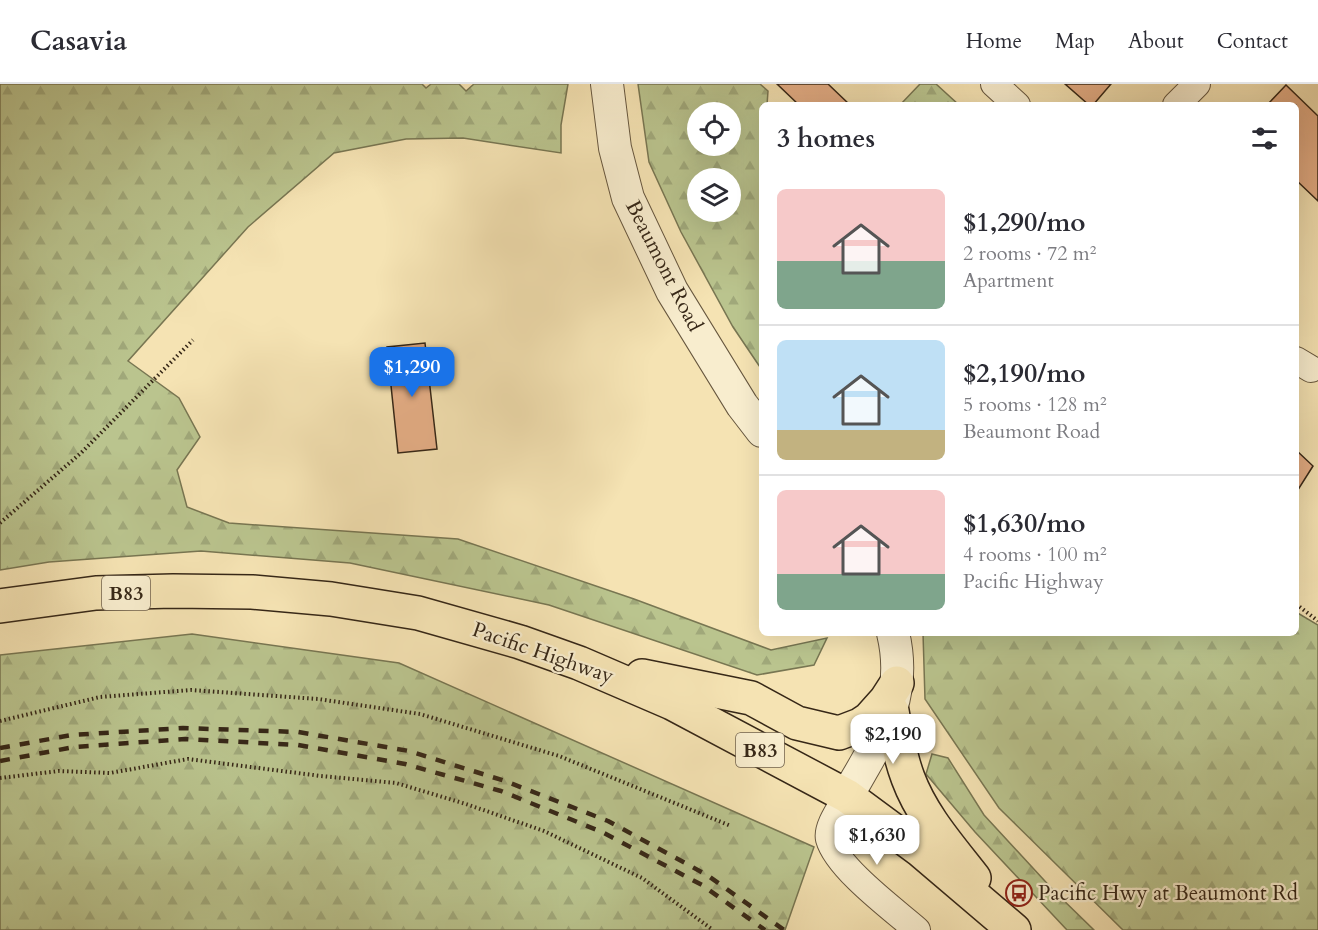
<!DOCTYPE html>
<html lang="en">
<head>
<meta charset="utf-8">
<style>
	body { margin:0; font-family:Cardo,serif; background:#f7f7f7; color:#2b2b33; height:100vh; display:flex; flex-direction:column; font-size:22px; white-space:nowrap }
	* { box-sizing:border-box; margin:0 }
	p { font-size:20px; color:#7c7c81 }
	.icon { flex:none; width:33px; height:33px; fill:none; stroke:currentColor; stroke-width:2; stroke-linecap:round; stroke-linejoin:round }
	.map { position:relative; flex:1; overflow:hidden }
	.panel { position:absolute; left:759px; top:18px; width:540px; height:534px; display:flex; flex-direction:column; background:#fff; border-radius:9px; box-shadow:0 6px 24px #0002 }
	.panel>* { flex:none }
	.controls { position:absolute; left:687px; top:18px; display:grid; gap:12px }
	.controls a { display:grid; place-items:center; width:54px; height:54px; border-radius:50%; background:#fff; box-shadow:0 6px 24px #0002; font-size:30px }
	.price { position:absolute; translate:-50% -51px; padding:0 14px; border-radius:12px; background:#fff; color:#222; font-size:20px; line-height:39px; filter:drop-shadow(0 2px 3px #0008) }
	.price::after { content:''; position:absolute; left:50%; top:36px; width:18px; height:14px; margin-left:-9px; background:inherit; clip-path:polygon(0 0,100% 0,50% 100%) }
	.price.selected { background:#1a73e8; color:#fff }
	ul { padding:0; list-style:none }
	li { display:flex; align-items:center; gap:18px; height:150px; padding:0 18px }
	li+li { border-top:2px solid #e1e1e2 }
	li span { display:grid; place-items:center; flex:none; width:168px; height:120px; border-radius:9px; color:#555 }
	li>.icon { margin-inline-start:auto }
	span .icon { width:72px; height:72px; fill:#fffc; stroke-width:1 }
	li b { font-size:26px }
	h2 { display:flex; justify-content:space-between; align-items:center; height:72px; padding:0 18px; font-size:26px }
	header { display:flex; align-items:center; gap:36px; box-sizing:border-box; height:84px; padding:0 30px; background:#fff; border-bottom:2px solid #e1e1e2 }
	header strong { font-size:28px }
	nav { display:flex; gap:33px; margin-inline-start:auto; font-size:21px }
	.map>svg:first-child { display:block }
</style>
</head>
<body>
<header>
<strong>Casavia</strong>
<nav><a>Home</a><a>Map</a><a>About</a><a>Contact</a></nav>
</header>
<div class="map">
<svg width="1318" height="846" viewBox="0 0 1318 846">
	<defs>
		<pattern id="forest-firs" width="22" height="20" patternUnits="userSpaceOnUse" patternTransform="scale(1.5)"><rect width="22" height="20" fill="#bac48e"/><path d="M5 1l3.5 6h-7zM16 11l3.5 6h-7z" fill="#a0a87a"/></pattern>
	</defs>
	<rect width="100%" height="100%" fill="#f5e3b3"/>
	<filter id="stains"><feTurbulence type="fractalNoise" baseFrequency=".00333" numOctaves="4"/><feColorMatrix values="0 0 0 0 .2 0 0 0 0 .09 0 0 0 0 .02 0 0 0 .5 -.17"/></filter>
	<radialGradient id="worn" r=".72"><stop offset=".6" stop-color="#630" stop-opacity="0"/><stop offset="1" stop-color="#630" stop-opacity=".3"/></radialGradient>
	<g fill="url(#forest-firs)" stroke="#787652" stroke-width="1.5" fill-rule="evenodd">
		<path d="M0,0H422L426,4L431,0H459L466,7L474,0H568L561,41V69L463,54L406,55L334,69L248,143L128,277L179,314L200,353L177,386L187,423L229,439L458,455L634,515L771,566L827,554L814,581L757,591L549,521L350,479L201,467L49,478L0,486Z"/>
		<path d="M638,0H760L768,7L767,21H762V286L733,243L681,148L649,78ZM698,28H730V62H698ZM698,94H730V128H698Z"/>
		<path d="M920,0H936L959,21H900Z"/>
		<path d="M1296,528L1318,541V846H1123L999,724L925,615L923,549H1296Z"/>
		<path d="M192,550L399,579L814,763L785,846H0V571Z"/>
		<path d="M932,670L948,674L984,731L1055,808L1094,846H1067L975,748L926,690Z"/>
	</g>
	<g fill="#e6af87" stroke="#362717" stroke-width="1.5">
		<path d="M777,0H828L850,21H799Z"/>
		<path d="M1065,0H1111L1093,21H1089Z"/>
		<path d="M1286,1L1318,32V117L1296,96V21H1267Z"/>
		<path d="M425,259L437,365L398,369L387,263Z"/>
		<path d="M1296,366L1313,382L1296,409Z"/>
	</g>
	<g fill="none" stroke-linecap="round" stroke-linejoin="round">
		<defs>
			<g id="minor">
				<path d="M994,0L1017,21"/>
				<path d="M1176,21L1197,0"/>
				<path d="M1296,276L1311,285"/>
				<path d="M847,712C841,723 826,743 829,755C837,784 894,826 917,846"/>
			</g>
			<g id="tertiary">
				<path d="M607,0L615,64L628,114L672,207L742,321L762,347"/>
				<path d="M847,712C878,657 909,616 893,549"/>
			</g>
			<g id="primary">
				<path d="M0,522L96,509L173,507L252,508L331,515L418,529L520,558L579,579L672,619L847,712L920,766L1014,846"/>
				<path d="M642,592L751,614L797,639L839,649L860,641L869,635L886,616L897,599"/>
				<path d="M892,627C896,650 900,673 908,694C922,732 950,763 974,794"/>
			</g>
		</defs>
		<use href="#minor" stroke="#66563e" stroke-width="28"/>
		<use href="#tertiary" stroke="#66563e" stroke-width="34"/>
		<use href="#primary" stroke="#362717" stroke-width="36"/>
		<g stroke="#362717" stroke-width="4" stroke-dasharray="1.5 3" stroke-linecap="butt">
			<path d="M0,439L81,369L193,256"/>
			<path d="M1296,520L1318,537"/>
			<path d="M0,637L100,613L191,606L318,615L420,630L559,672L731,742"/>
			<path d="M0,694L59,687L110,689L188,675L321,692L396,699L466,720L544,747L642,794L713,846"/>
		</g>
		<use href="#minor" stroke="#f8edce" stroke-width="26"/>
		<use href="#tertiary" stroke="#f8edce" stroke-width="32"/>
		<use href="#primary" stroke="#f5e3b3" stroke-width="33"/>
		<g stroke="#362717" stroke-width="4.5" stroke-dasharray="10 10" stroke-linecap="butt">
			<path d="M0,664L72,651L183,644L298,648L409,667L505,697L608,737L707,791L784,846"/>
			<path d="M0,677L74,663L185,655L298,661L405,680L501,707L602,748L702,801L765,846"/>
		</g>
	</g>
	<defs>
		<symbol id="bus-ring" viewBox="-11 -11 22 22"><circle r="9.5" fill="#f8edce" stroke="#8f2418" stroke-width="1.5"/><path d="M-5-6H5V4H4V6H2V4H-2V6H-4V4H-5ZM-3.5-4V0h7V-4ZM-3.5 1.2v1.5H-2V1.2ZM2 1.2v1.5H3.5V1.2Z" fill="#8f2418"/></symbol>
	</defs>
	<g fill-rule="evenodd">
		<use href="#bus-ring" x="1004" y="794" width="30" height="30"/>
	</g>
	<g text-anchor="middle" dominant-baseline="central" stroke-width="4.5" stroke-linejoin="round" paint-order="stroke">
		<g fill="#f8edce" stroke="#70624e" stroke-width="1.5">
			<rect x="102" y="492" width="48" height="34" rx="4.5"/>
			<rect x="736" y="649" width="48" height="34" rx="4.5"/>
		</g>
		<g font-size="20" font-weight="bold" fill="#362717">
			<text x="126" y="509">B83</text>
			<text x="760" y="666">B83</text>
		</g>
		<g font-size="21" fill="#362717" stroke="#f8edce">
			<text transform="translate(664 182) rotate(63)">Beaumont Road</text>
			<text transform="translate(543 569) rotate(19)">Pacific Highway</text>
		</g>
		<g font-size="21" fill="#362717" stroke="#f8edce" text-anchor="start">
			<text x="1038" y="809">Pacific Hwy at Beaumont Rd</text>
		</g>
	</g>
	<rect width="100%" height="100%" filter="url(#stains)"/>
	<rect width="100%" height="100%" fill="url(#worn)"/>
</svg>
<div class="controls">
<a><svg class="icon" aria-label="locate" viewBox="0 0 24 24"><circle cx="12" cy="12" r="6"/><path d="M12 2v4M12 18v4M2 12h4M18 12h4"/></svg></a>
<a><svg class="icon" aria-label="layers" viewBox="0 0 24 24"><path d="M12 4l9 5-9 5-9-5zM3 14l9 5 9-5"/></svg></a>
</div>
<b class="price selected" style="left:412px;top:314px">$1,290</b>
<b class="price" style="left:893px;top:681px">$2,190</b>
<b class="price" style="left:877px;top:782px">$1,630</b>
<section class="panel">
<h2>3 homes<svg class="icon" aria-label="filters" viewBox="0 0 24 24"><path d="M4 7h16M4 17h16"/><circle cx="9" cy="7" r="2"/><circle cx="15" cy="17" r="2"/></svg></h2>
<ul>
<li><span style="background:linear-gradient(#f6c9c9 60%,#7fa58c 0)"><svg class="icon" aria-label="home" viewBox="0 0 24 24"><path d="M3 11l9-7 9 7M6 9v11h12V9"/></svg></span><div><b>$1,290/mo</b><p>2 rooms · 72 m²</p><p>Apartment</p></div></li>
<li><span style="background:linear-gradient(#bfe0f5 75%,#c2b280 0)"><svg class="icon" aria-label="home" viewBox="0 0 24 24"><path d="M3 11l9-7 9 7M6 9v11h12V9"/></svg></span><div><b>$2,190/mo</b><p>5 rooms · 128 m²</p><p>Beaumont Road</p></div></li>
<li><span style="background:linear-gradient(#f6c9c9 70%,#7fa58c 0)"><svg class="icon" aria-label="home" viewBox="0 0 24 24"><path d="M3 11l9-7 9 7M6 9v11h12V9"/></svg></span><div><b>$1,630/mo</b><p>4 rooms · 100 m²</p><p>Pacific Highway</p></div></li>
</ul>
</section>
</div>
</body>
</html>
